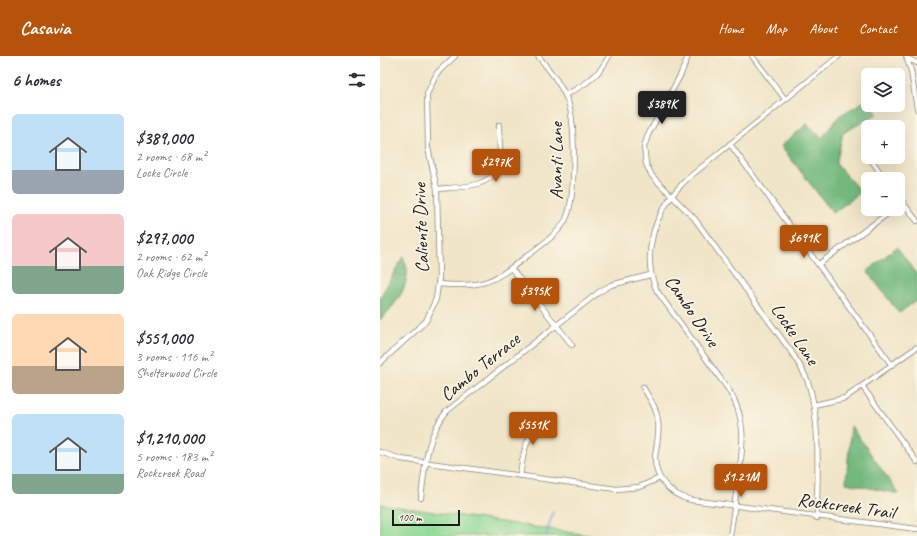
<!DOCTYPE html>
<html lang="en">
<head>
<meta charset="utf-8">
<style>
	body { margin:0; font-family:Caveat,sans-serif; background:#f7f7f7; color:#2b2b33; height:100vh; display:flex; flex-direction:column; font-size:15px; white-space:nowrap }
	* { box-sizing:border-box; margin:0 }
	p { font-size:13px; color:#7c7c81 }
	.icon { flex:none; width:22px; height:22px; fill:none; stroke:currentColor; stroke-width:2; stroke-linecap:round; stroke-linejoin:round }
	.map { position:relative; flex:1; overflow:hidden }
	.details { display:flex; flex-direction:column; background:#fff; width:380px }
	.details>* { flex:none }
	.buttons { position:absolute; left:481px; top:12px; display:grid; gap:8px }
	.buttons a { display:grid; place-items:center; width:44px; height:44px; border-radius:6px; background:#fff; box-shadow:0 4px 16px #0002; font-size:20px }
	.scale { position:absolute; left:12px; bottom:10px; width:68px; box-sizing:border-box; padding-left:4px; border:2px solid #1c1c1c; border-top:0; font-size:11px; line-height:14px; white-space:nowrap; color:#1c1c1c; -webkit-text-stroke:3px #fcf5e5; paint-order:stroke }
	.price { position:absolute; translate:-50% -34px; padding:0 9px; border-radius:4px; background:#b45309; color:#fff; font-size:13px; line-height:26px; filter:drop-shadow(0 1px 2px #0008) }
	.price::after { content:''; position:absolute; left:50%; top:24px; width:12px; height:9px; margin-left:-6px; background:inherit; clip-path:polygon(0 0,100% 0,50% 100%) }
	.price.active { background:#222; color:#fff }
	ul { padding:0; list-style:none }
	li { display:flex; align-items:center; gap:12px; height:100px; padding:0 12px }
	li span { display:grid; place-items:center; flex:none; width:112px; height:80px; border-radius:6px; color:#555 }
	li>.icon { margin-inline-start:auto }
	span .icon { width:48px; height:48px; fill:#fffc; stroke-width:1 }
	li b { font-size:17px }
	h2 { display:flex; justify-content:space-between; align-items:center; height:48px; padding:0 12px; font-size:17px }
	header { display:flex; align-items:center; gap:24px; box-sizing:border-box; height:56px; padding:0 20px; background:#b45309; color:#fff }
	header strong { font-size:19px }
	nav { display:flex; gap:22px; margin-inline-start:auto; font-size:14px }
	main { display:flex; flex:1; min-height:0 }
	.map>svg:first-child { display:block }
</style>
</head>
<body>
<header>
<strong>Casavia</strong>
<nav><a>Home</a><a>Map</a><a>About</a><a>Contact</a></nav>
</header>
<main>
<section class="details">
<h2>6 homes<svg class="icon" aria-label="filters" viewBox="0 0 24 24"><path d="M4 7h16M4 17h16"/><circle cx="9" cy="7" r="2"/><circle cx="15" cy="17" r="2"/></svg></h2>
<ul>
<li><span style="background:linear-gradient(#bfe0f5 70%,#9aa5b1 0)"><svg class="icon" aria-label="home" viewBox="0 0 24 24"><path d="M3 11l9-7 9 7M6 9v11h12V9"/></svg></span><div><b>$389,000</b><p>2 rooms · 68 m²</p><p>Locke Circle</p></div></li>
<li><span style="background:linear-gradient(#f6c9c9 65%,#7fa58c 0)"><svg class="icon" aria-label="home" viewBox="0 0 24 24"><path d="M3 11l9-7 9 7M6 9v11h12V9"/></svg></span><div><b>$297,000</b><p>2 rooms · 62 m²</p><p>Oak Ridge Circle</p></div></li>
<li><span style="background:linear-gradient(#ffd9b3 65%,#b9a48a 0)"><svg class="icon" aria-label="home" viewBox="0 0 24 24"><path d="M3 11l9-7 9 7M6 9v11h12V9"/></svg></span><div><b>$551,000</b><p>3 rooms · 116 m²</p><p>Shelterwood Circle</p></div></li>
<li><span style="background:linear-gradient(#bfe0f5 75%,#7fa58c 0)"><svg class="icon" aria-label="home" viewBox="0 0 24 24"><path d="M3 11l9-7 9 7M6 9v11h12V9"/></svg></span><div><b>$1,210,000</b><p>5 rooms · 183 m²</p><p>Rockcreek Road</p></div></li>
</ul>
</section>
<div class="map">
<svg width="537" height="480" viewBox="0 0 537 480">
	<rect width="100%" height="100%" fill="#fcf5e5"/>
	<filter id="ink" filterUnits="userSpaceOnUse"><feTurbulence type="fractalNoise" baseFrequency=".025" numOctaves="2"/><feDisplacementMap in="SourceGraphic" scale="8" xChannelSelector="R" yChannelSelector="G"/><feConvolveMatrix kernelMatrix="1 2 1 2 8 2 1 2 1" color-interpolation-filters="sRGB"/></filter>
	<filter id="wash" filterUnits="userSpaceOnUse"><feTurbulence type="fractalNoise" baseFrequency=".012" numOctaves="4" result="noise"/><feDisplacementMap in="SourceGraphic" scale="16" xChannelSelector="R" yChannelSelector="G"/><feGaussianBlur stdDeviation="0.9" result="paint"/><feColorMatrix in="noise" values="0 0 0 0 0 0 0 0 0 0 0 0 0 0 0 0 0 1.4 0 .05"/><feComposite in="paint" operator="in"/></filter>
	<g filter="url(#wash)">
		<rect width="100%" height="100%" fill="#f0e5c7"/>
		<path fill="#8fd995" stroke="#567a58" d="M0,448L188,476L214,480H0Z"/>
		<g fill="#73b97e" stroke="#486a4d">
			<path d="M488,43V49H493L497,58L463,77L456,108L481,136L453,157L401,90L427,68L442,82L459,60Z"/>
			<path d="M517,191L537,219V244L519,257L487,215Z"/>
			<path d="M23,201C24,205 27,210 27,214C28,234 13,251 0,264V242Z"/>
			<path d="M471,370L519,438L466,427Z"/>
		</g>
		<g fill="none" stroke-linecap="round" stroke-linejoin="round">
			<path stroke="#5da4d4" stroke-width="1.5" d="M166,480L173,456"/>
		</g>
	</g>
	<g filter="url(#ink)">
		<g fill="none" stroke-linecap="round" stroke-linejoin="round">
			<defs>
				<g id="street">
					<path d="M308,0L301,18L268,79L264,91L266,108L272,120L314,162L410,294C417,305 425,316 429,329C441,367 437,421 437,462"/>
					<path d="M372,0L405,43"/>
					<path d="M526,0L531,15L537,53"/>
					<path d="M527,2L537,7"/>
					<path d="M185,39C205,29 219,20 229,0"/>
					<path d="M350,88L511,308"/>
					<path d="M489,101L505,123"/>
					<path d="M57,133C77,131 114,133 119,107C121,95 119,81 119,69"/>
					<path d="M518,140L537,165"/>
					<path d="M439,208L514,153"/>
					<path d="M131,212L192,289"/>
					<path d="M58,228C103,232 112,227 147,200C160,190 176,180 185,165C196,146 196,67 188,46C182,29 169,14 158,0"/>
					<path d="M0,307L46,265L56,243L59,221L57,133L48,92L47,38L57,17L75,0"/>
					<path d="M482,330L537,406"/>
					<path d="M263,331C269,342 277,352 278,365C280,377 276,390 275,402C275,424 291,439 311,444L537,473"/>
					<path d="M434,349L465,342L537,291"/>
					<path d="M0,396L21,403L236,433L259,431L280,422"/>
					<path d="M140,420C144,392 145,379 169,361"/>
					<path d="M41,442C45,411 46,380 67,355L219,236L231,229L270,219"/>
					<path d="M350,480C353,462 355,443 358,425C363,392 368,363 348,333L277,235C263,206 271,169 289,144C294,136 301,129 307,123L459,0"/>
				</g>
			</defs>
			<use href="#street" stroke="#868072" stroke-width="6"/>
			<use href="#street" stroke="#fff" stroke-width="4.5"/>
		</g>
	</g>
	<g text-anchor="middle" dominant-baseline="central" stroke-width="3.5" stroke-linejoin="round" paint-order="stroke">
		<g font-size="19" fill="#1c1c1c" stroke="#fcf5e5">
			<text transform="translate(176 105) rotate(-90)">Avanti Lane</text>
			<text transform="translate(41 172) rotate(-92)">Caliente Drive</text>
			<text transform="translate(312 255) rotate(56)">Cambo Drive</text>
			<text transform="translate(415 278) rotate(56)">Locke Lane</text>
			<text transform="translate(100 311) rotate(-39)">Cambo Terrace</text>
			<text transform="translate(466 450) rotate(8)">Rockcreek Trail</text>
		</g>
	</g>
</svg>
<div class="buttons">
<a><svg class="icon" aria-label="layers" viewBox="0 0 24 24"><path d="M12 4l9 5-9 5-9-5zM3 14l9 5 9-5"/></svg></a>
<a>+</a>
<a>−</a>
</div>
<div class="scale">100 m</div>
<b class="price active" style="left:282px;top:69px">$389K</b>
<b class="price" style="left:116px;top:127px">$297K</b>
<b class="price" style="left:424px;top:203px">$691K</b>
<b class="price" style="left:155px;top:256px">$395K</b>
<b class="price" style="left:153px;top:390px">$551K</b>
<b class="price" style="left:361px;top:442px">$1.21M</b>
</div>
</main>
</body>
</html>
